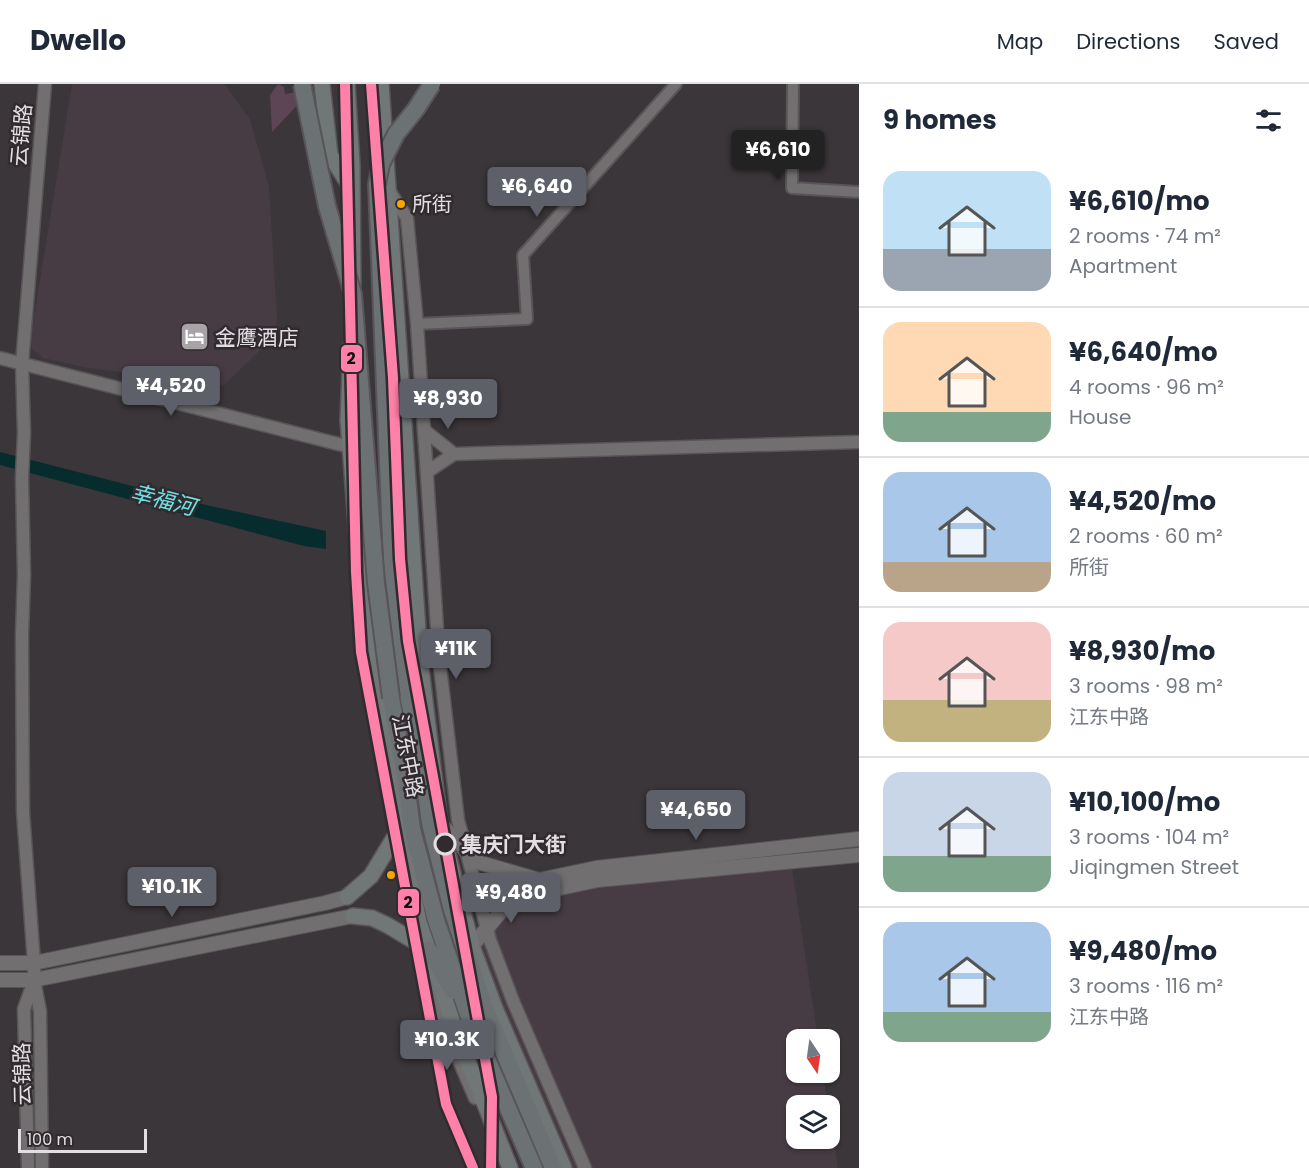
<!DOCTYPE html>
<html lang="en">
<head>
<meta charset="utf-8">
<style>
	body { margin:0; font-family:Poppins,"Noto Sans SC",sans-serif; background:#f6f6f7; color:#1f2937; height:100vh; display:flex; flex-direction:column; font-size:22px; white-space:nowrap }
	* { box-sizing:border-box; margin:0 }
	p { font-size:20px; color:#747a83 }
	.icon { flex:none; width:33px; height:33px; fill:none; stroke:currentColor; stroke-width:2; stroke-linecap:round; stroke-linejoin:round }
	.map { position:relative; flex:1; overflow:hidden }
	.sheet { display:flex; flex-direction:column; background:#fff; width:450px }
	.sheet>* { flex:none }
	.needle { width:39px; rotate:167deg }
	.fabs { position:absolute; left:786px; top:945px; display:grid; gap:12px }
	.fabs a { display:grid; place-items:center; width:54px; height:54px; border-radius:12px; background:#fff; box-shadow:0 2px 4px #0004; font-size:30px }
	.scale { position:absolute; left:18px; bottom:15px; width:129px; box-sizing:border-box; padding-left:6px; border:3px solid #e2dee1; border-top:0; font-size:16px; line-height:21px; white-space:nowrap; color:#e2dee1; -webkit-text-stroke:4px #312b30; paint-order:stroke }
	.price { position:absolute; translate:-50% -51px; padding:0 14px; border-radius:6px; background:#5d6069; color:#fff; font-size:20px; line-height:39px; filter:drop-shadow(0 2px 3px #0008) }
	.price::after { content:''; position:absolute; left:50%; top:36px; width:18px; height:14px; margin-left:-9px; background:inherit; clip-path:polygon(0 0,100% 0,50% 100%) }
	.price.selected { background:#222; color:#fff }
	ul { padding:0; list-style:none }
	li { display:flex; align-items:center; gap:18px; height:150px; padding:0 24px }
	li+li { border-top:2px solid #e0e1e3 }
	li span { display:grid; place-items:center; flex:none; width:168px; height:120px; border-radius:18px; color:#555 }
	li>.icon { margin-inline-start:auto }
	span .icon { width:72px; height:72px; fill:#fffc; stroke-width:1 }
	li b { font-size:26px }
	h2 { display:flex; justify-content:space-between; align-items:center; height:72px; padding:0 24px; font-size:26px }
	header { display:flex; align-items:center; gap:36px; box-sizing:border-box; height:84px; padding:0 30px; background:#fff; border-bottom:2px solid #e0e1e3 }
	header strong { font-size:28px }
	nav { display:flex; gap:33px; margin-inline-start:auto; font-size:21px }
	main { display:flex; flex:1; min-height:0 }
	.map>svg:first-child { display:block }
</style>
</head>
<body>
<header>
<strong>Dwello</strong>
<nav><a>Map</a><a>Directions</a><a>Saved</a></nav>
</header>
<main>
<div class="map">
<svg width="859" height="1084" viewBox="0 0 859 1084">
	<rect width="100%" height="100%" fill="#3b3639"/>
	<g fill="#473c43">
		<path d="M72,0H224L250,35L269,103L277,235L275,252L224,301L88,284L43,274L33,266L30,257Z"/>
		<path d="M791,777L818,955L796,956V988L823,989L828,1021L796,1022V1054H830V1030L838,1084H564L472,862L504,824L542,808Z"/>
	</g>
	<path fill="#5d4556" d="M278,0L284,3L285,10L304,7L306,12L272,48L270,11Z"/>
	<path fill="#062c2d" d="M0,368L206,421L326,447V465L304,462L0,381Z"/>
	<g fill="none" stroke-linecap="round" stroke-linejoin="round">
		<defs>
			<g id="minor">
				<path d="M793,0L792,104L859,108"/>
				<path d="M417,240L527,235L523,171L676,0"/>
			</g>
			<g id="tertiary">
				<path d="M388,105L407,134L417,240L439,574L458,736L490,856L513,917L585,1084"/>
				<path d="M0,274L350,363"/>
				<path d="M424,346L454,370"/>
				<path d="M427,388L454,370L859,358"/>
				<path d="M421,879L445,944L475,1014"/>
				<path d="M28,1084L24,925L34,897"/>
				<path d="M42,1084L40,927L34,896V879L23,728L22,551L24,491L22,394L24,349L22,280L45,0"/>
			</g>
			<g id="secondary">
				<path d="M440,740L459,758L474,777L539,796L596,784L859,755"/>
				<path d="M472,862L504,824L542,808L598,796L859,771"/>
				<path d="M0,879H34L325,819L347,813"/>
				<path d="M0,896H34L353,832"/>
			</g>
			<g id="primary">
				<path d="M322,0L330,71L351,104"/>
				<path d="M347,0L352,80L353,201"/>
				<path d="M381,0L420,576L440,740L472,862L495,924L564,1084"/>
				<path d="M351,261L348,336L360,492L369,578L400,744L419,838L454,942L510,1084"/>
				<path d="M347,813L371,792L400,744"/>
				<path d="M353,832L372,834L387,841L429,866"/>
			</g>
			<g id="trunk">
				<path d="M377,100L392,480L409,616L422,679L430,739L452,826L483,919L553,1084"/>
				<path d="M391,614L404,684L412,745L436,836L470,936L534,1084"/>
				<path d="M429,866L453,907"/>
			</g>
		</defs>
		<use href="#minor" stroke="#585457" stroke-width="14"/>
		<use href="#tertiary" stroke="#585457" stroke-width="15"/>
		<use href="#secondary" stroke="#585457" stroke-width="16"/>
		<use href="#primary" stroke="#585457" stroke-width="18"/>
		<use href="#trunk" stroke="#585457" stroke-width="20"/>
		<use href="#minor" stroke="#726f71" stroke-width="10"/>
		<use href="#tertiary" stroke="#726f71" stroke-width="12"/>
		<use href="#secondary" stroke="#726f71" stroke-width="14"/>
		<use href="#primary" stroke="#717677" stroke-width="15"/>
		<use href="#trunk" stroke="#6c7274" stroke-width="16"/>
		<defs>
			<g id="trunk-bridge">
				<path d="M302,0L327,122L353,210L376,499L391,614"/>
				<path d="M377,100L381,80L396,50L416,25L432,0"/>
			</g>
		</defs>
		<use href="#trunk-bridge" stroke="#585457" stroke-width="20" stroke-linecap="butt"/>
		<use href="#trunk-bridge" stroke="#6c7274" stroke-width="16"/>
		<defs>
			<g id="metro-1">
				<path d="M345,0L356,488L361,568L446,1020L473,1084"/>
				<path d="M371,0L393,294L400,475L408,557L492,1013L491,1084"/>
			</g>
		</defs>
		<use href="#metro-1" stroke="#312b30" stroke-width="15"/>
		<use href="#metro-1" stroke="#ff80a8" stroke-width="10"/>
	</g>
	<defs>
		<symbol id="hotel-square" viewBox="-11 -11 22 22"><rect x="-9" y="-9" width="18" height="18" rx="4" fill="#a8a3a6" stroke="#312b30"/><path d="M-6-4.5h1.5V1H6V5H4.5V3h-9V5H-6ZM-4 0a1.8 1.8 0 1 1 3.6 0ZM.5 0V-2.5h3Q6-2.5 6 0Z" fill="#fff"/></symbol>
	</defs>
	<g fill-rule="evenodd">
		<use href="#hotel-square" x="178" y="236" width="33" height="33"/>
	</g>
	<g fill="#f7a600" stroke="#312b30" stroke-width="2">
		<circle cx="401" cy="120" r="5"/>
		<circle cx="391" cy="791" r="5"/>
	</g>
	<circle fill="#312b30" stroke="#e2dee1" stroke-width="3" cx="445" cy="760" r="10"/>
	<g text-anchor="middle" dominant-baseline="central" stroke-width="5" stroke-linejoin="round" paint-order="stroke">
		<g font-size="20" fill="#e2dee1" stroke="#312b30" text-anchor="start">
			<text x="412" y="120">所街</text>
		</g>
		<g font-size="21" fill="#e2dee1" stroke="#312b30">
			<text transform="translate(21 51) rotate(-85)">云锦路</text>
			<text transform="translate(408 672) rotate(79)">江东中路</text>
			<text transform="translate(22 990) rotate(-91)">云锦路</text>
		</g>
		<g font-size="21" fill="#e2dee1" stroke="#312b30" text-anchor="start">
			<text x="215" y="253">金鹰酒店</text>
		</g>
		<g font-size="21" font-weight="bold" fill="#e2dee1" stroke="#312b30" text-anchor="start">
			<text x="461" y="760">集庆门大街</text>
		</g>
		<g font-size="22" font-style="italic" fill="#6fe0e2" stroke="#312b30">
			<text transform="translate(163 416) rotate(14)">幸福河</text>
		</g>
	</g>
	<g stroke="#312b30" stroke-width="2">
		<rect x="340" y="260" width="23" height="29" rx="6" fill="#ff80a8"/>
		<rect x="397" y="804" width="23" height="29" rx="6" fill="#ff80a8"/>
	</g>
	<g font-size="16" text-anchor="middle" font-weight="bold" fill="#111">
		<text x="351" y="280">2</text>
		<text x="408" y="824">2</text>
	</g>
</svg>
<div class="fabs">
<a><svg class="needle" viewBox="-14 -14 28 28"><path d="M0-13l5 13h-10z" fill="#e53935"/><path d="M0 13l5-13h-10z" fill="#747a83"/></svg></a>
<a><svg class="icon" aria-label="layers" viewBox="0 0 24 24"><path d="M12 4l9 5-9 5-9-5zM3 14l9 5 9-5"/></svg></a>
</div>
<div class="scale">100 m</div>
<b class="price selected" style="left:778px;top:97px">¥6,610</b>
<b class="price" style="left:537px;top:134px">¥6,640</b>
<b class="price" style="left:171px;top:333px">¥4,520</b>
<b class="price" style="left:448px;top:346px">¥8,930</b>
<b class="price" style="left:456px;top:596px">¥11K</b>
<b class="price" style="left:696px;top:757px">¥4,650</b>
<b class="price" style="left:172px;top:834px">¥10.1K</b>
<b class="price" style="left:511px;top:840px">¥9,480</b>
<b class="price" style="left:447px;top:987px">¥10.3K</b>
</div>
<section class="sheet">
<h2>9 homes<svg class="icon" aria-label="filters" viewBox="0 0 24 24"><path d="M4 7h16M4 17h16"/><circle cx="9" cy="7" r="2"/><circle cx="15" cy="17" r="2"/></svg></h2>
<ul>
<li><span style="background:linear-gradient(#bfe0f5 65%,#9aa5b1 0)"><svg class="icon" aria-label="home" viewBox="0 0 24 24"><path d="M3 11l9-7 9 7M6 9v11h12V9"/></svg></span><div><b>¥6,610/mo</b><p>2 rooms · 74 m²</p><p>Apartment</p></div></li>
<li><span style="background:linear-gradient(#ffd9b3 75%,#7fa58c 0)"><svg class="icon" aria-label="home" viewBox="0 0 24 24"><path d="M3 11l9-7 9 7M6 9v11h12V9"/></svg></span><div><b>¥6,640/mo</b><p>4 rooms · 96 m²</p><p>House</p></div></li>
<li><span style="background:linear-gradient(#a9c7e8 75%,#b9a48a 0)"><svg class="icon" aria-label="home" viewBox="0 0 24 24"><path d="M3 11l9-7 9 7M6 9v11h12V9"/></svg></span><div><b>¥4,520/mo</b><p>2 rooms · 60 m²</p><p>所街</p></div></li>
<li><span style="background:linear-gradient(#f6c9c9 65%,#c2b280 0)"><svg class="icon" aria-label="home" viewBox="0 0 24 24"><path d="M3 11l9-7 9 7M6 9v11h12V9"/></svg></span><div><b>¥8,930/mo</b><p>3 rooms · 98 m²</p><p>江东中路</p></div></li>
<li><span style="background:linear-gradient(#c9d6e8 70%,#7fa58c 0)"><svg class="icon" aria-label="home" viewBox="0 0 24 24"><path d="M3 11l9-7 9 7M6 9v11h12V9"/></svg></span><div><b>¥10,100/mo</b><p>3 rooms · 104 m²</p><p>Jiqingmen Street</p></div></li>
<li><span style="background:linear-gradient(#a9c7e8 75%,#7fa58c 0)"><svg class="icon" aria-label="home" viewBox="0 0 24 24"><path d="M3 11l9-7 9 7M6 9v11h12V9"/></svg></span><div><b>¥9,480/mo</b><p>3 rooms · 116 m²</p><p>江东中路</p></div></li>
</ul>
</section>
</main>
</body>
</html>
